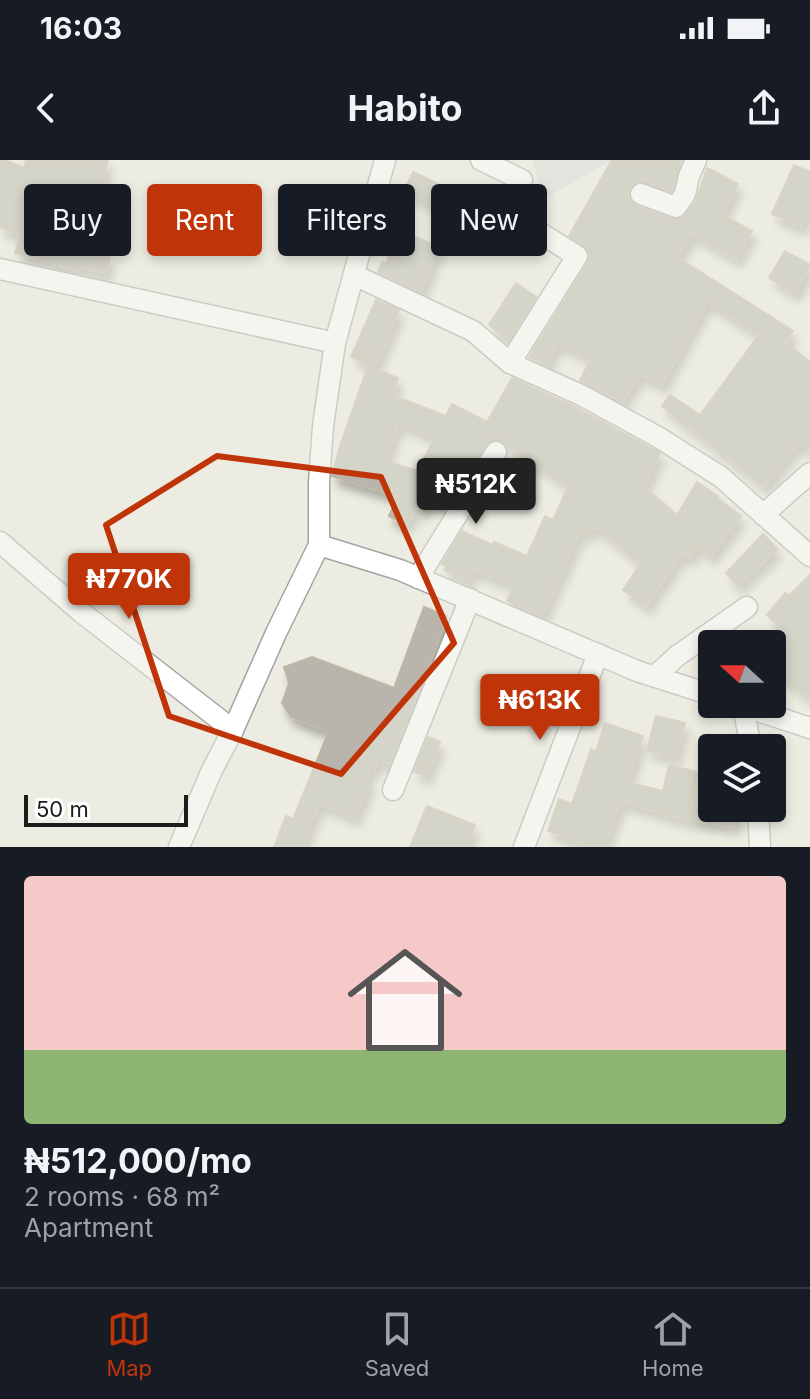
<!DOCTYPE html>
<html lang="en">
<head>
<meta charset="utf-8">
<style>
	body { margin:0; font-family:Inter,sans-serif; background:#242831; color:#f1f3f6; height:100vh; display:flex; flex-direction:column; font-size:30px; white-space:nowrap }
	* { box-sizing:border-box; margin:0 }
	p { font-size:26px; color:#9ea1a6 }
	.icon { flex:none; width:44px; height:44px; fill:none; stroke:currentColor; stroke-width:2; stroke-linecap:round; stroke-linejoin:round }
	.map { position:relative; height:687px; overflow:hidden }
	.side { display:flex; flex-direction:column; background:#171b24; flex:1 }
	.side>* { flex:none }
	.guide { position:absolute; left:24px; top:24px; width:762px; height:72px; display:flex; gap:16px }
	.needle { width:52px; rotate:291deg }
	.fabs { position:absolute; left:698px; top:470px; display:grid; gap:16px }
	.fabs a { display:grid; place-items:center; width:88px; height:88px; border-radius:8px; background:#171b24; box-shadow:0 4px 12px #0003; font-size:40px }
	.scale { position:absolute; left:24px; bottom:20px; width:164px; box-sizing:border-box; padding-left:8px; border:4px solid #1c1c1c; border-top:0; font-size:22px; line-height:28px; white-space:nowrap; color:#1c1c1c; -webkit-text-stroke:6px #fff; paint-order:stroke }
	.price { position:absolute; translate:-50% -68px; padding:0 18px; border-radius:8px; background:#c03409; color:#fff; font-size:26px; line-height:52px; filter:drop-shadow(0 2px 4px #0008) }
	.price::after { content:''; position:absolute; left:50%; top:48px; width:24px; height:18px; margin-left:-12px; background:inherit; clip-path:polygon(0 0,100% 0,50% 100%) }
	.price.current { background:#222; color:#fff }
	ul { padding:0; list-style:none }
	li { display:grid; align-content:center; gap:16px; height:424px; padding:0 24px }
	li span { display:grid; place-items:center; height:248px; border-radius:8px; color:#555 }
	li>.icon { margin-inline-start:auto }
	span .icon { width:144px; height:144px; fill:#fffc; stroke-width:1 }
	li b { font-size:34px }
	.chip { padding:0 28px; border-radius:8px; background:#171b24; box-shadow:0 4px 12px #0003; font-size:28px; line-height:72px }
	.chip.current { background:#c03409; color:#fff }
	.status { display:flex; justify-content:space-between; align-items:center; height:56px; padding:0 40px; background:#171b24; direction:ltr }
	.status svg { height:22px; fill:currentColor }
	header { display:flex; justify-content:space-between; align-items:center; height:104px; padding:0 24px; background:#171b24; font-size:36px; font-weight:700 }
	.dock { display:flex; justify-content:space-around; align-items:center; height:112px; border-top:2px solid #363941; background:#171b24; font-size:22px; color:#9ea1a6 }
	.dock a { display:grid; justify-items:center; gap:4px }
	.dock .current { color:#c03409 }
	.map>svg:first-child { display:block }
</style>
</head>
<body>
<div class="status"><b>16:03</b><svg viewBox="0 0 49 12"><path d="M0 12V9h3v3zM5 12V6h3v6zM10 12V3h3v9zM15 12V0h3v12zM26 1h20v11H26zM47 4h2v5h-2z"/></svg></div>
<header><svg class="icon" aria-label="back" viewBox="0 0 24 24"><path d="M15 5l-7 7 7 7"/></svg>Habito<svg class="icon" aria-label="share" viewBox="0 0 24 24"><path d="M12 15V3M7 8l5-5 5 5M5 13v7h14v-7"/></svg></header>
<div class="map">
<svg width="810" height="687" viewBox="0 0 810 687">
	<defs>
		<filter id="shadow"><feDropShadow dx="5" dy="9" stdDeviation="4" flood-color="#0004"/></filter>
	</defs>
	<rect width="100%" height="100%" fill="#edece2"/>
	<path fill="#dad9d9" d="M533,0H612L543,40Z"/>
	<g fill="#b9b5ac" stroke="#beb6a5" stroke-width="2" fill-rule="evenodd" filter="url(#shadow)">
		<path d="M0,0H5L24,8L26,0H108L84,90L110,97L105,113L77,106L76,110L15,93L20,75L0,67Z"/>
		<path d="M612,0H682L671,31L640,21L632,25L629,30L628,37L636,46L672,59L683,58L696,41L707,8L738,24L722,55L752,71L736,99L692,73L677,97L793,171L785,182L810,202V291L799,282L764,326L662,246L670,235L700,255L759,175L707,141L662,225L640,214L622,242L580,220L591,199L558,182L546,205L529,197L588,102L590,96L588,89L569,76Z"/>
		<path d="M794,5L810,12V48L801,67L772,54Z"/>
		<path d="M413,12L493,51L499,62L506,67L499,82L472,68L473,66L404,31Z"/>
		<path d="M394,68L439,87L421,132L378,112L382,102L387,103Z"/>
		<path d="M785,91L810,105L795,133L769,118Z"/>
		<path d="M516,123L536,137L509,179L489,165Z"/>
		<path d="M376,140L399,150L375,207L351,197Z"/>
		<path d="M368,206L398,218L392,235L446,256L452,244L487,262L512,218L575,247L660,293L644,327L677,355L697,322L718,336L717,338L741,356L710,397L699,385L689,398L682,393L646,446L623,430L641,403L594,366L589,374L581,370L542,456L507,441L514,426L473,409L468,421L445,410L447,406L442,404L462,371L492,385L494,382L527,396L545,356L553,360L568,327L495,275L492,280L485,285L446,347L430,338L424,352L416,348L407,365L389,356L398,336L332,316L340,286ZM398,263L435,277L418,311L385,301Z"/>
		<path d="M763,374L777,389L738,426L726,413Z"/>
		<path d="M810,415V539L772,510V473L779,466L767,455L785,433L789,436Z"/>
		<path d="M424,447L447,456L390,603L379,599L375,608L370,607L366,622L369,623L355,658L319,643L302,687H274L286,656L293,659L329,571L291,557L282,543L289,523L284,507L312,497L394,528Z"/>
		<path d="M500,517L529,530L531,523L556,534L549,551L540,547L538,552L493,534Z"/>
		<path d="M656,556L685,563L676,597L647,590Z"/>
		<path d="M605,563L643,576L627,622L663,631L669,605L700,613L693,640L712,644V648H737L734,667L679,658L621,641L604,687H594L548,671L559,639L572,644L591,589L596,591Z"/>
		<path d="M428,577L440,582L426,616L414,612Z"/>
		<path d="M427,646L475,665L466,687H410Z"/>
	</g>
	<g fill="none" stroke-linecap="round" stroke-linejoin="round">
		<defs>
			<g id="street">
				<path d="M481,0L522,20L506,49L507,52L577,96L510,203L581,235L658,277L721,317L810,396"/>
				<path d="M641,34L676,47L685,34L689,16L696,0"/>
				<path d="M0,109L335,183"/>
				<path d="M354,115L473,171L510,203"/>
				<path d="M763,355L810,313"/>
				<path d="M0,382L81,452L233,570"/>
				<path d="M319,385L400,410L637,511L712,535"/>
				<path d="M418,418L496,292"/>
				<path d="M655,516L677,496L747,447"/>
				<path d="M737,544L810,568"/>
				<path d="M743,546L751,588"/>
				<path d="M393,630L470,439"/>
				<path d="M758,648L760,687"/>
				<path d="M179,687L212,610L233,570L276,473L319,385V322L323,266L335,183L385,0"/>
				<path d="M524,687L598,494"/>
			</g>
		</defs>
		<use href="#street" stroke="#a3a3a3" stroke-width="23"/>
		<use href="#street" stroke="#fff" stroke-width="20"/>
	</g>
	<path d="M0 0H810V687H0ZM217,296L381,317L454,483L341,614L169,556L106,365Z" fill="#edece2" fill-opacity=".55" fill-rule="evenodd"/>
	<path fill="none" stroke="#c03409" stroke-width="6" stroke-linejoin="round" d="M217,296L381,317L454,483L341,614L169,556L106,365Z"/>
</svg>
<div class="fabs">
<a><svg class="needle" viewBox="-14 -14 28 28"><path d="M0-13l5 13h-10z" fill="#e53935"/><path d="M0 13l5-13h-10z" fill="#9ea1a6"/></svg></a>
<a><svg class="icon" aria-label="layers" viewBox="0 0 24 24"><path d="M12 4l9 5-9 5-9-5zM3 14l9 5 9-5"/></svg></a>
</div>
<div class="scale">50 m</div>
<b class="price current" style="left:476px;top:366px">₦512K</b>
<b class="price" style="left:129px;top:461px">₦770K</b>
<b class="price" style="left:540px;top:582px">₦613K</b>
<div class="guide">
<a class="chip">Buy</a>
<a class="chip current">Rent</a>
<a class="chip">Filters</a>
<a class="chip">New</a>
</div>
</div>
<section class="side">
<ul>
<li><span style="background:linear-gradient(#f6c9c9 70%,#8fb573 0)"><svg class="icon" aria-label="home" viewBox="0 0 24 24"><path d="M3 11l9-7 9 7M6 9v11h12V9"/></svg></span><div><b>₦512,000/mo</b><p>2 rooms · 68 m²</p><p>Apartment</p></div></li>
</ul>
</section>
<nav class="dock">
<a class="current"><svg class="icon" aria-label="map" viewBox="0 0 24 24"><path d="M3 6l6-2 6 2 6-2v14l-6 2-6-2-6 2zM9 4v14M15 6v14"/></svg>Map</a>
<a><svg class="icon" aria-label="saved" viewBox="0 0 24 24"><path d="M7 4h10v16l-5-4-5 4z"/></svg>Saved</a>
<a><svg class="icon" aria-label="home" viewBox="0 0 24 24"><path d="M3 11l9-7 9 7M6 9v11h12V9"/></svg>Home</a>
</nav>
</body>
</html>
